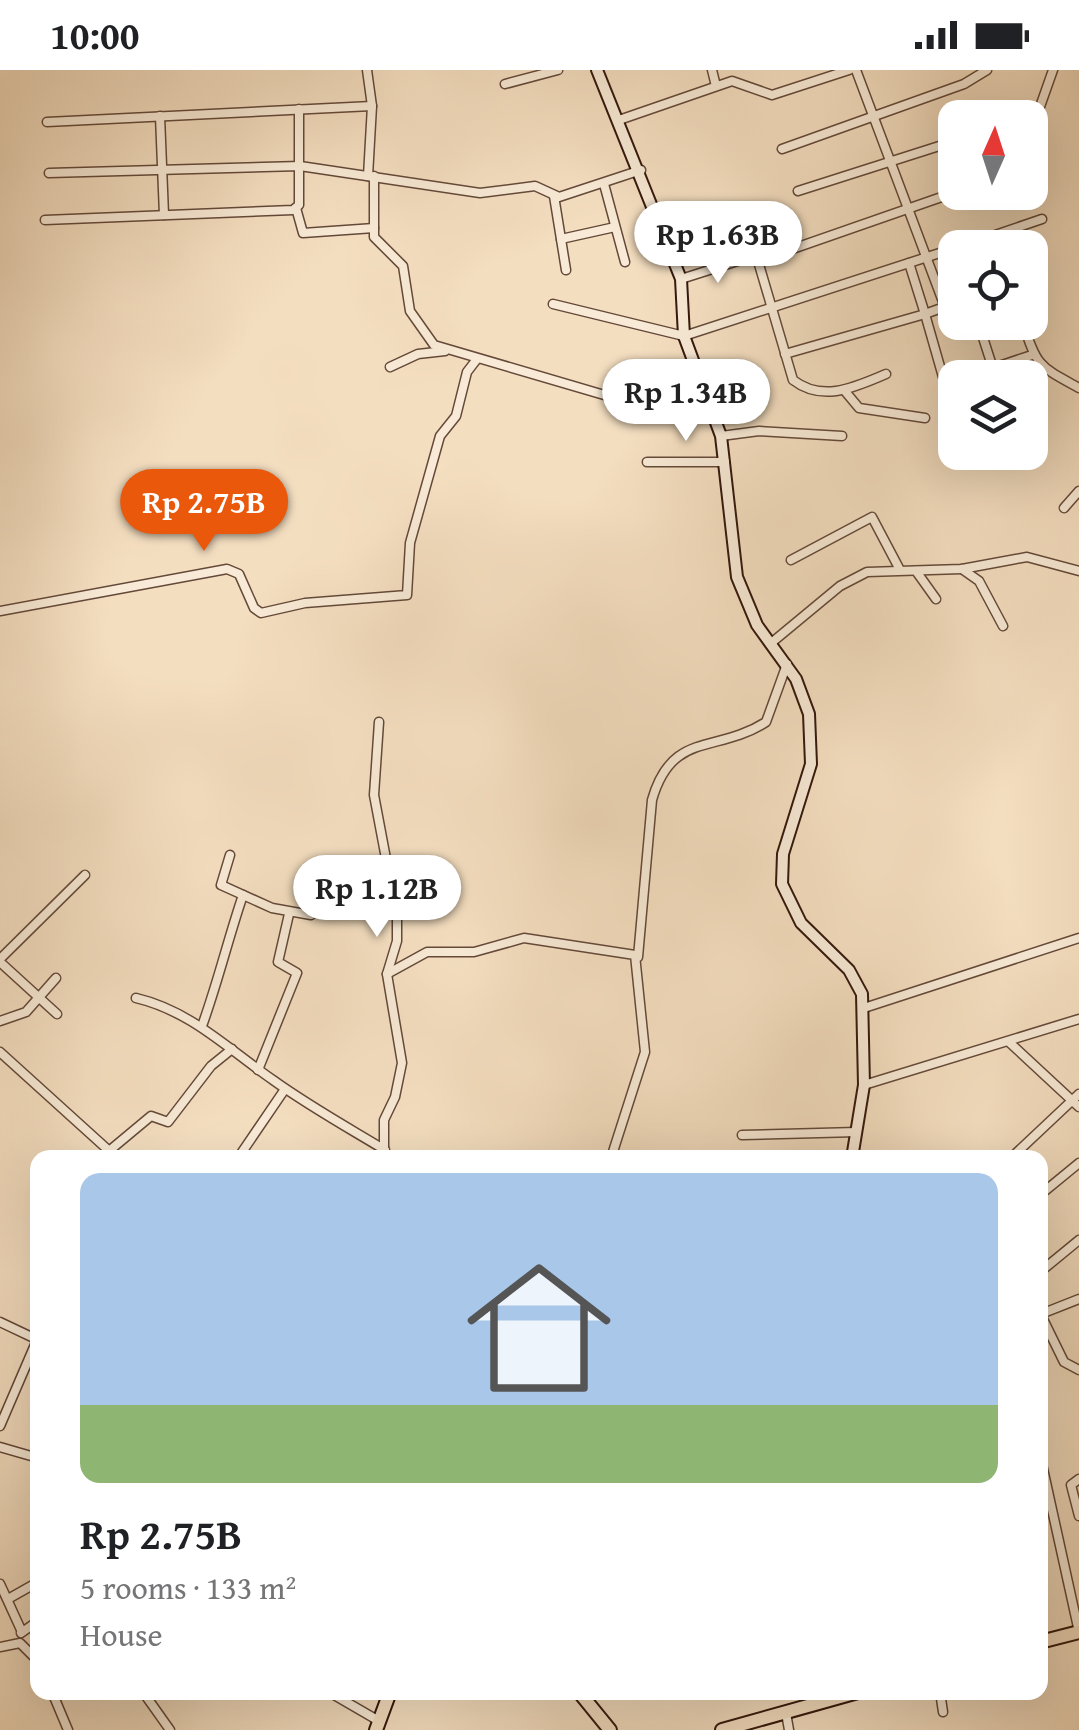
<!DOCTYPE html>
<html lang="en">
<head>
<meta charset="utf-8">
<style>
	body { margin:0; font-family:"Gentium Book Plus",serif; background:#f6f6f6; color:#202124; height:100vh; display:flex; flex-direction:column; font-size:38px; white-space:nowrap }
	* { box-sizing:border-box; margin:0 }
	p { font-size:32px; color:#757577 }
	.icon { flex:none; width:55px; height:55px; fill:none; stroke:currentColor; stroke-width:2; stroke-linecap:round; stroke-linejoin:round }
	.map { position:relative; flex:1; overflow:hidden }
	.side { position:absolute; left:30px; top:1080px; width:1018px; height:550px; display:flex; flex-direction:column; background:#fff; border-radius:20px; box-shadow:0 10px 40px #0002 }
	.side>* { flex:none }
	.needle { width:65px; rotate:3deg }
	.controls { position:absolute; left:938px; top:30px; display:grid; gap:20px }
	.controls a { display:grid; place-items:center; width:110px; height:110px; border-radius:20px; background:#fff; box-shadow:0 10px 40px #0002; font-size:50px }
	.price { position:absolute; translate:-50% -85px; padding:0 22px; border-radius:35px; background:#fff; color:#222; font-size:32px; line-height:65px; filter:drop-shadow(0 2px 5px #0008) }
	.price::after { content:''; position:absolute; left:50%; top:60px; width:30px; height:22px; margin-left:-15px; background:inherit; clip-path:polygon(0 0,100% 0,50% 100%) }
	.price.current { background:#ea580c; color:#fff }
	ul { padding:0; list-style:none }
	li { display:grid; align-content:center; gap:20px; height:530px; padding:0 50px }
	li span { display:grid; place-items:center; height:310px; border-radius:20px; color:#555 }
	li>.icon { margin-inline-start:auto }
	span .icon { width:180px; height:180px; fill:#fffc; stroke-width:1 }
	li b { font-size:42px }
	.status { display:flex; justify-content:space-between; align-items:center; height:70px; padding:0 50px; background:#fff; direction:ltr }
	.status svg { height:28px; fill:currentColor }
	.map>svg:first-child { display:block }
</style>
</head>
<body>
<div class="status"><b>10:00</b><svg viewBox="0 0 49 12"><path d="M0 12V9h3v3zM5 12V6h3v6zM10 12V3h3v9zM15 12V0h3v12zM26 1h20v11H26zM47 4h2v5h-2z"/></svg></div>
<div class="map">
<svg width="1079" height="1660" viewBox="0 0 1079 1660">
	<rect width="100%" height="100%" fill="#f4dec0"/>
	<filter id="stains"><feTurbulence type="fractalNoise" baseFrequency=".002" numOctaves="4"/><feColorMatrix values="0 0 0 0 .2 0 0 0 0 .09 0 0 0 0 .02 0 0 0 .5 -.17"/></filter>
	<radialGradient id="worn" r=".72"><stop offset=".6" stop-color="#630" stop-opacity="0"/><stop offset="1" stop-color="#630" stop-opacity=".3"/></radialGradient>
	<g fill="none" stroke-linecap="round" stroke-linejoin="round">
		<defs>
			<g id="street">
				<path d="M367,0L372,36L368,106"/>
				<path d="M712,0L716,16"/>
				<path d="M856,0L945,237"/>
				<path d="M505,14L558,0"/>
				<path d="M160,46L164,145"/>
				<path d="M619,50L732,11L772,25L849,0"/>
				<path d="M47,52L372,36"/>
				<path d="M1030,65L1053,0"/>
				<path d="M782,79L964,14L987,0"/>
				<path d="M49,103L300,96L480,123L535,116L559,127L641,100"/>
				<path d="M374,106V167L403,196L410,241L434,275L669,344L714,345"/>
				<path d="M604,114L625,192"/>
				<path d="M798,121L955,71"/>
				<path d="M554,126L566,200"/>
				<path d="M296,138L303,163L374,158"/>
				<path d="M45,150L293,140L299,135V39"/>
				<path d="M561,169L615,157"/>
				<path d="M957,178L1042,149"/>
				<path d="M673,187L729,171"/>
				<path d="M681,209L744,189L758,191"/>
				<path d="M1030,210L1041,208"/>
				<path d="M955,233L925,244L955,349"/>
				<path d="M553,234L684,266L955,178"/>
				<path d="M978,252L996,308"/>
				<path d="M1023,252C1036,297 1041,297 1079,318"/>
				<path d="M785,284L925,244L909,193"/>
				<path d="M390,297L418,284L445,281"/>
				<path d="M993,298L1032,285"/>
				<path d="M886,304C855,317 823,333 793,310L758,191L956,122"/>
				<path d="M844,320L859,338L925,348"/>
				<path d="M721,366L759,361L842,366"/>
				<path d="M647,392H725"/>
				<path d="M1064,438L1079,421"/>
				<path d="M791,490L872,447L900,500"/>
				<path d="M962,499L979,511L1003,556"/>
				<path d="M916,501L936,529"/>
				<path d="M0,541L227,499L239,504L254,538L261,543L305,533L407,525L410,473L440,366L456,346L467,302L477,289"/>
				<path d="M770,574L840,516L867,502L962,499L1027,487L1079,501"/>
				<path d="M379,652L374,725L397,847V871L387,904L402,993L395,1027L384,1050V1088"/>
				<path d="M230,785L221,815L272,838L311,845L319,809L394,820"/>
				<path d="M638,887L652,730C672,660 716,684 766,652L787,594"/>
				<path d="M0,889L85,805"/>
				<path d="M0,892L57,944"/>
				<path d="M387,904L427,882H474L524,868L635,885L645,982L611,1088"/>
				<path d="M136,928C191,941 228,979 273,1010C309,1036 347,1057 385,1080"/>
				<path d="M864,938L1079,868"/>
				<path d="M0,951L26,942L56,908"/>
				<path d="M202,956C218,912 228,869 243,825"/>
				<path d="M1009,972L1079,1037"/>
				<path d="M0,982L117,1088"/>
				<path d="M258,1000L297,903L278,892L289,844"/>
				<path d="M864,1015L1079,949"/>
				<path d="M742,1065L857,1062"/>
				<path d="M109,1081L151,1046L168,1052L211,996L232,979"/>
				<path d="M238,1088L285,1019"/>
				<path d="M1011,1088L1079,1024"/>
				<path d="M1040,1125L1079,1093"/>
				<path d="M1040,1202L1079,1170"/>
				<path d="M1040,1243L1064,1292L1079,1300"/>
				<path d="M1041,1244L1079,1229"/>
				<path d="M0,1252L38,1270"/>
				<path d="M0,1356L37,1270"/>
				<path d="M0,1377L38,1388"/>
				<path d="M1040,1385L1079,1562"/>
				<path d="M1079,1409L1071,1415L1079,1446"/>
				<path d="M0,1514L22,1562"/>
				<path d="M8,1529L38,1512"/>
				<path d="M21,1563L38,1551"/>
				<path d="M0,1577L20,1573L38,1591"/>
				<path d="M52,1622L68,1660"/>
				<path d="M143,1622L170,1660"/>
				<path d="M329,1622L379,1651"/>
				<path d="M940,1622L943,1642"/>
				<path d="M786,1643L789,1660"/>
			</g>
			<path id="secondary" d="M597,0L681,209L684,266L721,366L737,507L757,555L796,609L809,644L811,694L783,784L782,814L801,853L849,900L862,924L864,1015L852,1088"/>
			<g id="highway">
				<path d="M1040,1572L1079,1562"/>
				<path d="M579,1622L610,1660"/>
				<path d="M376,1660L390,1622"/>
				<path d="M722,1660L858,1622"/>
			</g>
		</defs>
		<use href="#street" stroke="#644939" stroke-width="11"/>
		<use href="#secondary" stroke="#34170c" stroke-width="14"/>
		<use href="#highway" stroke="#34170c" stroke-width="16"/>
		<use href="#street" stroke="#f8ead6" stroke-width="8"/>
		<use href="#secondary" stroke="#f8ead6" stroke-width="10"/>
		<use href="#highway" stroke="#f4dec0" stroke-width="12"/>
	</g>
	<rect width="100%" height="100%" filter="url(#stains)"/>
	<rect width="100%" height="100%" fill="url(#worn)"/>
</svg>
<div class="controls">
<a><svg class="needle" viewBox="-14 -14 28 28"><path d="M0-13l5 13h-10z" fill="#e53935"/><path d="M0 13l5-13h-10z" fill="#757577"/></svg></a>
<a><svg class="icon" aria-label="locate" viewBox="0 0 24 24"><circle cx="12" cy="12" r="6"/><path d="M12 2v4M12 18v4M2 12h4M18 12h4"/></svg></a>
<a><svg class="icon" aria-label="layers" viewBox="0 0 24 24"><path d="M12 4l9 5-9 5-9-5zM3 14l9 5 9-5"/></svg></a>
</div>
<b class="price" style="left:718px;top:216px">Rp 1.63B</b>
<b class="price" style="left:686px;top:374px">Rp 1.34B</b>
<b class="price current" style="left:204px;top:484px">Rp 2.75B</b>
<b class="price" style="left:377px;top:870px">Rp 1.12B</b>
<section class="side">
<ul>
<li><span style="background:linear-gradient(#a9c7e8 75%,#8fb573 0)"><svg class="icon" aria-label="home" viewBox="0 0 24 24"><path d="M3 11l9-7 9 7M6 9v11h12V9"/></svg></span><div><b>Rp 2.75B</b><p>5 rooms · 133 m²</p><p>House</p></div></li>
</ul>
</section>
</div>
</body>
</html>
